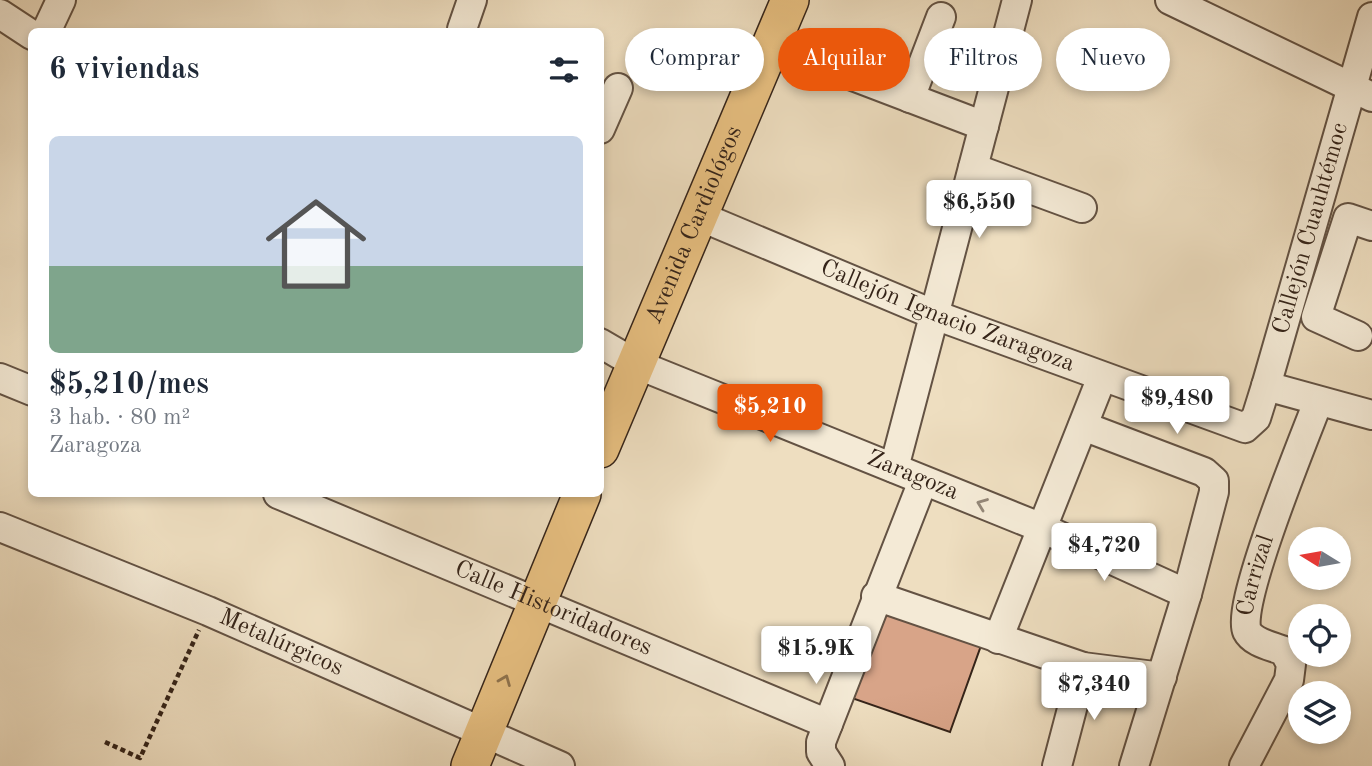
<!DOCTYPE html>
<html lang="es">
<head>
<meta charset="utf-8">
<style>
	body { margin:0; font-family:"Old Standard TT",serif; background:#f6f6f7; color:#1f2937; height:100vh; display:flex; flex-direction:column; font-size:26px; white-space:nowrap }
	* { box-sizing:border-box; margin:0 }
	p { font-size:23px; color:#747a83 }
	.icon { flex:none; width:38px; height:38px; fill:none; stroke:currentColor; stroke-width:2; stroke-linecap:round; stroke-linejoin:round }
	.map { position:relative; flex:1; overflow:hidden }
	.details { position:absolute; left:28px; top:28px; width:576px; height:469px; display:flex; flex-direction:column; background:#fff; border-radius:10px; box-shadow:0 4px 10px #0003 }
	.details>* { flex:none }
	.guide { position:absolute; left:625px; top:28px; width:642px; height:63px; display:flex; gap:14px }
	.needle { width:46px; rotate:281deg }
	.tools { position:absolute; left:1288px; top:527px; display:grid; gap:14px }
	.tools a { display:grid; place-items:center; width:63px; height:63px; border-radius:50%; background:#fff; box-shadow:0 4px 10px #0003; font-size:35px }
	.price { position:absolute; translate:-50% -60px; padding:0 16px; border-radius:7px; background:#fff; color:#222; font-size:23px; line-height:46px; filter:drop-shadow(0 2px 4px #0008) }
	.price::after { content:''; position:absolute; left:50%; top:42px; width:21px; height:16px; margin-left:-10px; background:inherit; clip-path:polygon(0 0,100% 0,50% 100%) }
	.price.active { background:#ea580c; color:#fff }
	ul { padding:0; list-style:none }
	li { display:grid; align-content:center; gap:14px; height:371px; padding:0 21px }
	li+li { border-top:2px solid #e0e1e3 }
	li span { display:grid; place-items:center; height:217px; border-radius:10px; color:#555 }
	li>.icon { margin-inline-start:auto }
	span .icon { width:126px; height:126px; fill:#fffc; stroke-width:1 }
	li b { font-size:30px }
	h2 { display:flex; justify-content:space-between; align-items:center; height:84px; padding:0 21px; font-size:30px }
	.pill { padding:0 24px; border-radius:32px; background:#fff; box-shadow:0 4px 10px #0003; font-size:24px; line-height:63px }
	.pill.active { background:#ea580c; color:#fff }
	.map>svg:first-child { display:block }
</style>
</head>
<body>
<div class="map">
<svg width="1372" height="766" viewBox="0 0 1372 766">
	<rect width="100%" height="100%" fill="#eedec0"/>
	<filter id="stains"><feTurbulence type="fractalNoise" baseFrequency=".00286" numOctaves="4"/><feColorMatrix values="0 0 0 0 .2 0 0 0 0 .09 0 0 0 0 .02 0 0 0 .5 -.17"/></filter>
	<radialGradient id="worn" r=".72"><stop offset=".6" stop-color="#630" stop-opacity="0"/><stop offset="1" stop-color="#630" stop-opacity=".3"/></radialGradient>
	<path fill="#d8a488" stroke="#352419" stroke-width="2" d="M879,605L983,640L950,732L843,695Z"/>
	<g fill="none" stroke-linecap="round" stroke-linejoin="round">
		<defs>
			<g id="minor">
				<path d="M1170,0L1372,97"/>
				<path d="M0,14L32,35"/>
				<path d="M462,29L472,0"/>
				<path d="M46,32L61,0"/>
				<path d="M837,70L984,126"/>
				<path d="M910,98L941,17"/>
				<path d="M600,129L618,88"/>
				<path d="M973,168L1082,208"/>
				<path id="s1" d="M699,216L935,315L1245,428L1256,418L1266,386L1372,17"/>
				<path d="M1358,336L1316,317L1348,218L1372,226"/>
				<path id="s2" d="M600,343L636,364L1042,528L1187,594"/>
				<path d="M0,378L32,391"/>
				<path d="M1266,386L1372,415"/>
				<path d="M1083,426L1204,472L1214,481V492L1187,594L1134,766"/>
				<path d="M894,468L1017,0"/>
				<path id="s3" d="M278,494L828,724"/>
				<path id="s4" d="M0,527L208,611L560,766"/>
				<path d="M876,596L1083,667L1162,677"/>
				<path d="M998,639L1102,377"/>
				<path d="M830,766L821,752V742L923,481"/>
				<path d="M1057,766L1083,667"/>
				<path id="s5" d="M1244,766L1289,680L1291,664L1284,651C1272,646 1253,643 1247,631C1235,606 1305,436 1318,402"/>
			</g>
			<g id="major">
				<path id="s6" d="M600,449L790,0"/>
				<path d="M470,766L582,494"/>
			</g>
		</defs>
		<use href="#minor" stroke="#635243" stroke-width="32"/>
		<use href="#major" stroke="#352419" stroke-width="40"/>
		<path stroke="#352419" stroke-width="4.5" stroke-dasharray="5 3.5" stroke-linecap="butt" d="M105,742L140,758L199,630"/>
		<use href="#minor" stroke="#f4ead6" stroke-width="28"/>
		<use href="#major" stroke="#e7bf80" stroke-width="37"/>
	</g>
	<defs><path id="oneway-chevron" d="M-2-3.5L2.5 0L-2 3.5" fill="none" stroke-width="1.6" stroke-linecap="round" stroke-linejoin="round" transform="scale(1.75)"/></defs>
	<use stroke="#948778" href="#oneway-chevron" transform="translate(982 504) rotate(-159)"/>
	<use stroke="#8e724c" href="#oneway-chevron" transform="translate(505 680) rotate(-68)"/>
	<g text-anchor="middle" dominant-baseline="central" stroke-width="5" stroke-linejoin="round" paint-order="stroke">
		<g font-size="24" fill="#352419" stroke="#f4ead6">
			<text stroke="none"><textPath href="#s6" startOffset="243">Avenida Cardiológos</textPath></text>
			<text stroke="none"><textPath href="#s1" startOffset="798">Callejón Cuauhtémoc</textPath></text>
			<text stroke="none"><textPath href="#s1" startOffset="268">Callejón Ignacio Zaragoza</textPath></text>
			<text stroke="none"><textPath href="#s2" startOffset="340">Zaragoza</textPath></text>
			<text stroke="none"><textPath href="#s5" startOffset="228">Carrizal</textPath></text>
			<text stroke="none"><textPath href="#s3" startOffset="298">Calle Historidadores</textPath></text>
			<text stroke="none"><textPath href="#s4" startOffset="304">Metalúrgicos</textPath></text>
		</g>
	</g>
	<rect width="100%" height="100%" filter="url(#stains)"/>
	<rect width="100%" height="100%" fill="url(#worn)"/>
</svg>
<div class="tools">
<a><svg class="needle" viewBox="-14 -14 28 28"><path d="M0-13l5 13h-10z" fill="#e53935"/><path d="M0 13l5-13h-10z" fill="#747a83"/></svg></a>
<a><svg class="icon" aria-label="locate" viewBox="0 0 24 24"><circle cx="12" cy="12" r="6"/><path d="M12 2v4M12 18v4M2 12h4M18 12h4"/></svg></a>
<a><svg class="icon" aria-label="layers" viewBox="0 0 24 24"><path d="M12 4l9 5-9 5-9-5zM3 14l9 5 9-5"/></svg></a>
</div>
<b class="price" style="left:979px;top:240px">$6,550</b>
<b class="price" style="left:1177px;top:436px">$9,480</b>
<b class="price active" style="left:770px;top:444px">$5,210</b>
<b class="price" style="left:1104px;top:583px">$4,720</b>
<b class="price" style="left:816px;top:686px">$15.9K</b>
<b class="price" style="left:1094px;top:722px">$7,340</b>
<div class="guide">
<a class="pill">Comprar</a>
<a class="pill active">Alquilar</a>
<a class="pill">Filtros</a>
<a class="pill">Nuevo</a>
</div>
<section class="details">
<h2>6 viviendas<svg class="icon" aria-label="filters" viewBox="0 0 24 24"><path d="M4 7h16M4 17h16"/><circle cx="9" cy="7" r="2"/><circle cx="15" cy="17" r="2"/></svg></h2>
<ul>
<li><span style="background:linear-gradient(#c9d6e8 60%,#7fa58c 0)"><svg class="icon" aria-label="home" viewBox="0 0 24 24"><path d="M3 11l9-7 9 7M6 9v11h12V9"/></svg></span><div><b>$5,210/mes</b><p>3 hab. · 80 m²</p><p>Zaragoza</p></div></li>
</ul>
</section>
</div>
</body>
</html>
